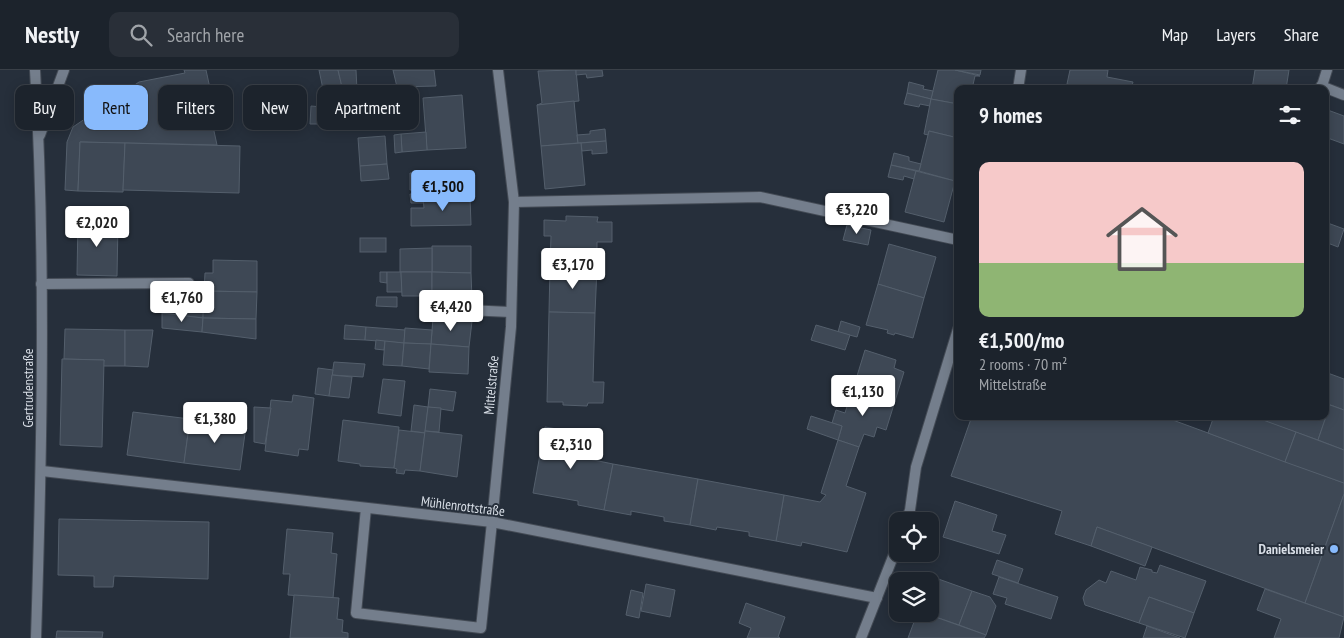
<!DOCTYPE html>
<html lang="en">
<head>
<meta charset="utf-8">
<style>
	body { margin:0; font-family:"PT Sans Narrow",sans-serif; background:#292f38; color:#f1f3f6; height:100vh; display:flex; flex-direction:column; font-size:19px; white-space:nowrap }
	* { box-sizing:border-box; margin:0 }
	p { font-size:16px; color:#a0a4a9 }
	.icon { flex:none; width:28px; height:28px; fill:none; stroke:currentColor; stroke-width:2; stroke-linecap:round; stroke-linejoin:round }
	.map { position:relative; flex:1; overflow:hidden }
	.sheet { position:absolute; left:954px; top:15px; width:375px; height:335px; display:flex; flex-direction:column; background:#1c232c; border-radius:10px; box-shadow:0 2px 12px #0003,0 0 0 1px #3a4048 }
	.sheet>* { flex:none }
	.banner { position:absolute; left:15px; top:15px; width:475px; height:45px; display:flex; gap:10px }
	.buttons { position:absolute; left:889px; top:442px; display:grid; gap:10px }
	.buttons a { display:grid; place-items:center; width:50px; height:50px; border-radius:10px; background:#1c232c; box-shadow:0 2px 12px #0003,0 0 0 1px #3a4048; font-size:25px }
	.price { position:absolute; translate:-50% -42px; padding:0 11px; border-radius:5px; background:#fff; color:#222; font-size:16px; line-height:32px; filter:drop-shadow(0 1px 2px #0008) }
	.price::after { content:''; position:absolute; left:50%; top:30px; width:15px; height:11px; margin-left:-8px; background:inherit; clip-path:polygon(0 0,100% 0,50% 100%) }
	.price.current { background:#88bafc; color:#111 }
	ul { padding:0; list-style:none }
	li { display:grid; align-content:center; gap:10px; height:265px; padding:0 25px }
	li+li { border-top:1px solid #3a4048 }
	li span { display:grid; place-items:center; height:155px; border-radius:10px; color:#555 }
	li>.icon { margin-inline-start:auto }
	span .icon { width:90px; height:90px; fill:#fffc; stroke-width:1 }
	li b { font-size:21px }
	h2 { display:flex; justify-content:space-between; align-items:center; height:60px; padding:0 25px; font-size:21px }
	.pill { padding:0 18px; border-radius:10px; background:#1c232c; box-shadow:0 2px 12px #0003,0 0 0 1px #3a4048; font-size:18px; line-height:45px }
	.pill.current { background:#88bafc; color:#111 }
	header { display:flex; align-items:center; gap:30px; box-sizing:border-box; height:70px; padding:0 25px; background:#1c232c; border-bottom:1px solid #3a4048 }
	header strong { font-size:24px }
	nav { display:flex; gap:28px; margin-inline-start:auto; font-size:18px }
	.search { width:350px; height:45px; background:#292f38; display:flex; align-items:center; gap:12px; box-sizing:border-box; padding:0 18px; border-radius:10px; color:#a0a4a9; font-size:19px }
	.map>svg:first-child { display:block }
</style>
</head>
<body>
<header>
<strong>Nestly</strong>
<div class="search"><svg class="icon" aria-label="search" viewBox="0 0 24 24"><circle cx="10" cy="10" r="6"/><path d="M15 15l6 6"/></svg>Search here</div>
<nav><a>Map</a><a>Layers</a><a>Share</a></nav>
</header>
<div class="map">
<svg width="1344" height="568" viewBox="0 0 1344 568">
	<rect width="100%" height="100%" fill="#262f3b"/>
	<g fill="#3e4855" stroke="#545f6c">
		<path d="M184,0H206L213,32L208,33L217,75L80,72L78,121L65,120L67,72L73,57L139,12L185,3Z"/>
		<path d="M319,0H338L343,21L324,24Z"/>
		<path d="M338,0H356L357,20L343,21Z"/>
		<path d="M393,0H434L436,16L397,17Z"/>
		<path d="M576,0L579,31L537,35L542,33L538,1Z"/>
		<path d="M576,0H602L603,6L587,8L586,4L576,5Z"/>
		<path d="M938,0H955L980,6H975L972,19H958V34L931,29Z"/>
		<path d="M955,0H981L980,5Z"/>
		<path d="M1070,0H1108L1107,7L1133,12L1131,19H1089L1067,14Z"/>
		<path d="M1255,0H1289L1286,19H1252Z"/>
		<path d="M909,12L924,16L923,19L933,21L931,29L907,23Z"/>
		<path d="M404,17L406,49L359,52L357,20Z"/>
		<path d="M907,23L931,29L930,36L920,34L919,37L904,34Z"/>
		<path d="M462,25L466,78L427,80L423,28Z"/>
		<path d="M931,29L958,34V68L929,61L928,65L924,64Z"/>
		<path d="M574,31L578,73L541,76L537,35Z"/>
		<path d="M311,36L322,37V54H310Z"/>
		<path d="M358,37L359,52L354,53L353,38Z"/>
		<path d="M1325,39L1344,46V74L1325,67Z"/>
		<path d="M605,59L606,71L578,73L577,65L590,64V61Z"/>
		<path d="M929,61L958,68V101L955,111L919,101Z"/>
		<path d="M426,62L427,80L402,82L401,64Z"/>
		<path d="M401,64L402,82L395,83L394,65Z"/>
		<path d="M385,66L387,94L360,96L358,68Z"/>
		<path d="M606,71L607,83L592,84V80L582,81L581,73Z"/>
		<path d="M80,72L125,73L123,122L78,121Z"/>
		<path d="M125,73L240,76L239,123L123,120Z"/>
		<path d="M581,73L585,115L545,119L541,76Z"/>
		<path d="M894,83L909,87V91L921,94L919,101L891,95Z"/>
		<path d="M387,94L389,109L361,111L360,96Z"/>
		<path d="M891,95L916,101L914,109L904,106L903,110L888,107Z"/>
		<path d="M469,101L470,127L423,128V120H410V103Z"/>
		<path d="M916,101L955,111L944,152L905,142Z"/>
		<path d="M410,124H423L424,133H411Z"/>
		<path d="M470,127L471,155L411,156V138H424L423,128Z"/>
		<path d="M566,146L598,147L597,152H612V172H597V198L550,197L551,166H544V150L566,151Z"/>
		<path d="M87,148H105V153L118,154L117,206L77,205L78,152L86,153Z"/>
		<path d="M1325,152L1344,159L1338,177L1325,172Z"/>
		<path d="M847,155L871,160L868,175L843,170Z"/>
		<rect x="360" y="168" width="26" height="14"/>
		<path d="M889,174L936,187L924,228L878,214Z"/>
		<path d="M432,176H471V203L432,202Z"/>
		<path d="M432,178V202H400V179Z"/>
		<path d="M213,190L257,191V222L204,221L205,203H213Z"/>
		<path d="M550,197L597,198L595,243L549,242Z"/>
		<path d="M380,202H387V213L380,212Z"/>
		<path d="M387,202H401L402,222H387Z"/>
		<path d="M401,202H432V226H402Z"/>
		<path d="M432,202L471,203L472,230H432Z"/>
		<path d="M878,214L924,228L913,268L895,263L894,265L887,263L888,260L866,255Z"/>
		<path d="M163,220L204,221L203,248L162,243Z"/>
		<path d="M204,221L257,222L256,249L203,248Z"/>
		<path d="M377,227H397V237L376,236Z"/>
		<path d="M549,242L595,243L593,312H604L603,333H588L587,336L563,335V332H547Z"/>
		<path d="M162,243L203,248L202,262L162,258Z"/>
		<path d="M203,248L256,249V269L202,262Z"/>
		<path d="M433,248L472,251L469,277L431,274Z"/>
		<path d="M841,251L860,257L857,267L838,262Z"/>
		<path d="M345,255L366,257L365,270L344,269Z"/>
		<path d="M816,255L850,265L845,280L811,270Z"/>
		<path d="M366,257L405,260L404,273L365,270Z"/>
		<path d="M405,258L432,260L431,274L404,273Z"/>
		<path d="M65,259L125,260V296H103L104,290L64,289Z"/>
		<path d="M125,260H153L148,297L125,296Z"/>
		<path d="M376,270L385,271L384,280L375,279Z"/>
		<path d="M385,271L404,273L402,296L383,295Z"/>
		<path d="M404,273L431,274L429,299L402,296Z"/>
		<path d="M431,274L469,277L468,304L429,302Z"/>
		<path d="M865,280L896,290L894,298L904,302L895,331L857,319L861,307L857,306Z"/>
		<path d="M62,289L104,290L102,377L60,375Z"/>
		<path d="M334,292L365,294L363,307L332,305Z"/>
		<path d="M318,298L333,300L329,326L315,324Z"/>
		<path d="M1325,302L1344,309V340L1325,333Z"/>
		<path d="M332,305L352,307L349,328L329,326Z"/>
		<path d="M383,309L405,311L401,346L378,343Z"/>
		<path d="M856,318L895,331L886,360L877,357L874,367L864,364L859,377L838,370L842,356L832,353L836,340L845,343L849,330L852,331Z"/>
		<path d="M430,319L456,322L453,341L428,337Z"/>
		<path d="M293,325L314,328L308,380L299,379L298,386L265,381L271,330L292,332Z"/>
		<path d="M1325,333L1330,335L1318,370L1267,352L1269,346H1325Z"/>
		<path d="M414,335L428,337L425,363L411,361Z"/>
		<path d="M1330,335L1344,340V380L1318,370Z"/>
		<path d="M254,337L271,338L265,374L254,372Z"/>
		<path d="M428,337L441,338L439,362L425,361Z"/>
		<path d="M133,342L190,349L184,393L127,385Z"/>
		<path d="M811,346L842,356L838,370L807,359Z"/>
		<path d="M972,346H1171L1170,349L1344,413V424L1305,533L1097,457L1091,476L1055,464L1062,441L951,406Z"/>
		<path d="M1214,346H1252L1296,362L1285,392L1208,363Z"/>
		<path d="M190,349L246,356L240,400L184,393Z"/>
		<path d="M343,350L399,357L394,398L360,396V394L338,391Z"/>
		<path d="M545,357L587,364L585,378L581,377L579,387L613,394L604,440L578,435V431L533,423Z"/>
		<path d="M399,360L425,363L420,401L405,400L404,404L396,403L397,399L394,398Z"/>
		<path d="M425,361L462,365L457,407L420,401Z"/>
		<path d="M1296,362L1344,380V413L1285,392Z"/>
		<path d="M838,370L859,377L846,416L866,423L847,482L802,472L801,476L776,471L784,425L820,432L826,425L821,423Z"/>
		<path d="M613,394L698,409L690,455L664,451V447L631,441V445L604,440Z"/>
		<path d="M698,409L784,425L776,471L749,466V462L717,457L716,460L690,455Z"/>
		<path d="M1344,424V547L1305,533Z"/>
		<path d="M955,431L997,445L992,461L1006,465L999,484L943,467Z"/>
		<path d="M59,449L209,452L208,509L114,506L113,517H94V506L58,505Z"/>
		<path d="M1097,457L1152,477L1145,496L1091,476Z"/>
		<path d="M287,459L333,463L331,483L337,484L333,528L288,525L290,504H283Z"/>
		<path d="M997,490L1023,499L1018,513L992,504Z"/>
		<path d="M1160,495L1206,511L1194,543L1149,527L1139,553L1085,535L1083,528L1086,520L1099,510L1106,513L1111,501L1136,510L1140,497L1152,500V502L1157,503Z"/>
		<path d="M930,506L972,521L959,555L927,544H930L929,511Z"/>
		<path d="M999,507L1058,527L1051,549L1005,534L1007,528L993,524Z"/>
		<path d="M646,514L675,520L670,547L641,541Z"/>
		<path d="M1265,519L1344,547L1339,568H1274L1281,549L1257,540Z"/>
		<path d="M631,520L643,523L639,548L626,545Z"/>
		<path d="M972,521L990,527L996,536L986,565L959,555Z"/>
		<path d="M294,525L339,528L337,549L343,550L342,562L348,563V568H290Z"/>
		<path d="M1149,527L1194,543L1185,568L1139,553Z"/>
		<path d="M746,533L785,547L778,567L780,568H747L751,558L739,553Z"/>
		<path d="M917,544H927L986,565L984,568H908Z"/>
		<path d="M1147,556L1180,568H1143Z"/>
		<path d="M57,561L103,562L102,568H56Z"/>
	</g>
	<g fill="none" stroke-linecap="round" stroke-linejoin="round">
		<defs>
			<g id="lane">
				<path d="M1321,16L1344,25"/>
				<path d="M1321,19L1327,0"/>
				<path d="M514,132L760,127L958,170"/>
				<path d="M41,214L189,213"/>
				<path d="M425,238L511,242"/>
				<path d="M366,438L356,543L481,558L492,452"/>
			</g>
			<g id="street">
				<path d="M35,0C46,189 42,379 36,568"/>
				<path d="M1018,19L1021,0"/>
				<path d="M40,65L64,0"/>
				<path d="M42,401L492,452L877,528"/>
				<path d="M906,451L910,440L916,397L958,259"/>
				<path d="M492,452L511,257L514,132L498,0"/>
				<path d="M861,568L898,474"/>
			</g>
		</defs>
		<use href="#lane" stroke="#444b55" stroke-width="12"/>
		<use href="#street" stroke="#444b55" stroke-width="12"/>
		<use href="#lane" stroke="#747e8c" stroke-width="10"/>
		<use href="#street" stroke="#747e8c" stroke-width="10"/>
	</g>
	<circle fill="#88bafc" stroke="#262f3b" stroke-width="2" cx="1334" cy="479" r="5"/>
	<g text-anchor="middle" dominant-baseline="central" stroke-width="4" stroke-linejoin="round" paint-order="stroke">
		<g font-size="14" fill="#d9dfe7" stroke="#262f3b">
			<text transform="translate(491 315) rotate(-85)">Mittelstraße</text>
			<text transform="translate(28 318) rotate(-90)">Gertrudenstraße</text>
			<text transform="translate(463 436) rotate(7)">Mühlenrottstraße</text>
		</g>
		<g font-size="14" font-weight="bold" fill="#d9dfe7" stroke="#262f3b" text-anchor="end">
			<text x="1324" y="479">Danielsmeier</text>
		</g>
	</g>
</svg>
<div class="buttons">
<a><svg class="icon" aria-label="locate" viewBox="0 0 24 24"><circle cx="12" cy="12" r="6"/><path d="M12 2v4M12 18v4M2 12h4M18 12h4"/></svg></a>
<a><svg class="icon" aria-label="layers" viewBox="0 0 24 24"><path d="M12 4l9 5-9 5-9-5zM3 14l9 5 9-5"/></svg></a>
</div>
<b class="price current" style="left:443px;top:142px">€1,500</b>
<b class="price" style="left:857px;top:165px">€3,220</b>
<b class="price" style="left:97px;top:178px">€2,020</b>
<b class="price" style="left:573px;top:220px">€3,170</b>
<b class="price" style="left:182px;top:253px">€1,760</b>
<b class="price" style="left:451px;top:262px">€4,420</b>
<b class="price" style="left:863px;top:347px">€1,130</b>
<b class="price" style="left:215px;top:374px">€1,380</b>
<b class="price" style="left:571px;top:400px">€2,310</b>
<div class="banner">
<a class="pill">Buy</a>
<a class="pill current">Rent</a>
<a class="pill">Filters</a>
<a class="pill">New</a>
<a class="pill">Apartment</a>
</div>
<section class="sheet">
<h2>9 homes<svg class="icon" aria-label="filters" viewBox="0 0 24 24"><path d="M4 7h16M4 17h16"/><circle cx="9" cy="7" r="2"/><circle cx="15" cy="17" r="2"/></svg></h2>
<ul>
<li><span style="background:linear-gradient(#f6c9c9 65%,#8fb573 0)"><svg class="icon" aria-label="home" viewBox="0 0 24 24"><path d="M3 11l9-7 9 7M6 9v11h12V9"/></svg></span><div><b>€1,500/mo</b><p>2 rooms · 70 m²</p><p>Mittelstraße</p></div></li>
</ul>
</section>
</div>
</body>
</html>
